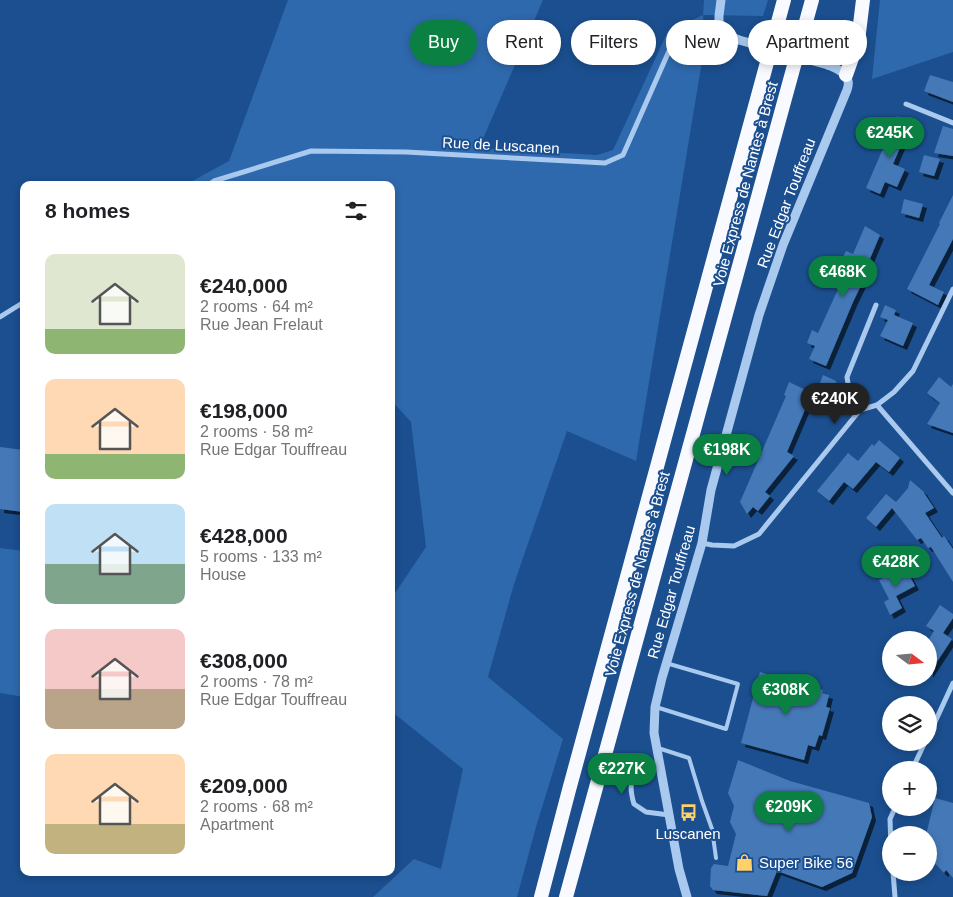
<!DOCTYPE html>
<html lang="en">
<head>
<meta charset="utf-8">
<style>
	body { margin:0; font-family:Arial,sans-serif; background:#f2f2f2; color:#202124; height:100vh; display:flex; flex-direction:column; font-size:19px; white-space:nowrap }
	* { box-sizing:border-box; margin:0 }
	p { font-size:16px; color:#757577 }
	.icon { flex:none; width:28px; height:28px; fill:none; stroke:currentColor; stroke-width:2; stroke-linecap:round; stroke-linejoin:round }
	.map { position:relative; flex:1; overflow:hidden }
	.drawer { position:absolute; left:20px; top:181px; width:375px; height:695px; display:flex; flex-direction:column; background:#fff; border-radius:10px; box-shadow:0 2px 8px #0003 }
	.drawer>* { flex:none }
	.top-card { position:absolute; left:410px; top:20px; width:468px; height:45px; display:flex; gap:10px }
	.needle { width:32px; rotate:106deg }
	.controls { position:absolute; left:882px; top:631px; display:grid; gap:10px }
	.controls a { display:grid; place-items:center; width:55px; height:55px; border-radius:50%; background:#fff; box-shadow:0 2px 8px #0003; font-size:25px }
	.price { position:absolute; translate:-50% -42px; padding:0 11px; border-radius:18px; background:#0b8043; color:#fff; font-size:16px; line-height:32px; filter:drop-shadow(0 1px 2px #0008) }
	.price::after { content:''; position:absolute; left:50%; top:30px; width:15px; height:11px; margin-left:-8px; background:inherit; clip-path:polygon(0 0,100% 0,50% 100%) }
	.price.on { background:#222; color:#fff }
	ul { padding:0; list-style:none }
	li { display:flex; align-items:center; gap:15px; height:125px; padding:0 25px }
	li span { display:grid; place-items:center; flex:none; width:140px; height:100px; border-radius:10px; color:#555 }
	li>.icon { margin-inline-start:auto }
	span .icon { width:60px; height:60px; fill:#fffc; stroke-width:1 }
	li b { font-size:21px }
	h2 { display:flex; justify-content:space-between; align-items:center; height:60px; padding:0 25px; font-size:21px }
	.chip { padding:0 18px; border-radius:22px; background:#fff; box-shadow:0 2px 8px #0003; font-size:18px; line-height:45px }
	.chip.on { background:#0b8043; color:#fff }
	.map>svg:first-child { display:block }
</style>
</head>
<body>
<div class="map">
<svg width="953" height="897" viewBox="0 0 953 897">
	<defs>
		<filter id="shadow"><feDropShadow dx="4" dy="4" stdDeviation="0" flood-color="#0009"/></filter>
	</defs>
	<rect width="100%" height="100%" fill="#1b4f8f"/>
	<g fill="#2e69ad">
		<path d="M288,0H543L479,148L597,155L613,150L668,31L703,15L704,0H768L763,16L703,15L705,43L636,461L567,431L514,584L488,677L563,739L536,827L517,897H373L414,859L441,869L463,769L391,711V599L426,547L411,422L391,400V185H185L229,161Z"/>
		<path d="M880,0H953V52L872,79Z"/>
		<path d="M0,548L24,551V697L0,693Z"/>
	</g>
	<g fill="#4478b7" filter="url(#shadow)">
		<path d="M930,75L953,82V102L924,91Z"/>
		<path d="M897,116L911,122L893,164L905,169L897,187L885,182L880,194L866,188Z"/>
		<path d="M943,126L953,129V156L934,153Z"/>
		<path d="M924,155L940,159L934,176L919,172Z"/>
		<path d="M953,195V239L929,285L944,292L938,305L907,289L940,224L939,223Z"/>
		<path d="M904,199L923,204L919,218L901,213Z"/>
		<path d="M865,226L880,235L864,273L866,275L853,302L826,366L809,359L815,346L807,343L812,330L818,333L845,274L847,266L840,263L846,251L853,254Z"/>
		<path d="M885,305L896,310L894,315L913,323L903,346L880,336L888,320L880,317Z"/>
		<path d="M823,375L836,381L839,393H816Z"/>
		<path d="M939,377L951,387L953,384V433L927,424L940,403L927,393Z"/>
		<path d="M789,382L812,393L787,452L794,456L765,492L770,496L758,511L753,507L747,514L740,502L786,396L784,395Z"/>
		<path d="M879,440L900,458L889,472L876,462L853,489L844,482L829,501L817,491L848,453L858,461L872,444L874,446Z"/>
		<path d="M0,447L24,450V512L0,509Z"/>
		<path d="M910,480L924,492V493L934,508L925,513L942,538L944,536L953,549V582L931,547L928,548L921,538L917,540L892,508L876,527L866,518L886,494L896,502L908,488Z"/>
		<path d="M905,567L915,586L896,596L902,608L890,615L884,602L889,599L879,580Z"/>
		<path d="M940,605L953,614V618L943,633L952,639L929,674V639L934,631L926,626Z"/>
		<path d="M760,672L790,681V678L801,681V684L823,690L822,693L829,695L826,707L830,708L822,736L819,735L815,747L808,745L804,760L741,743Z"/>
		<path d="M738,760L790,781L869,803L872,817L852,873L822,887L777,871L767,896L713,890L710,886L711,868L714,864L728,866L736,834L730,822L734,806L728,793Z"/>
		<path d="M935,798L953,803V878L946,870L944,873L929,857V835H926Z"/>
	</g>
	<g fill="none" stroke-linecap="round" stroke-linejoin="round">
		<g stroke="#a9c9ee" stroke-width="4">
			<path d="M656,707L726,729L738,684L666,663"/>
			<path d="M658,748L689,758L702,801L712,829L716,858"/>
		</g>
		<g stroke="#a9c9ee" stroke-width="5">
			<path d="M906,104L953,123"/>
			<path d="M208,185L214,181L311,151L406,152L605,163L623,155L673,42L682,35L719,29"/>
			<path d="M0,317L24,302"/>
			<path d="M877,405L953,493"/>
			<path d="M860,410L850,396L847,377L876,305"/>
			<path d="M702,543L712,545L734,546L759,534L860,410L877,405L894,392L913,371L953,289"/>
			<path d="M929,735L953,683"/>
			<path d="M660,765C653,767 646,768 640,771C627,777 631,794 634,804L646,812L669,815"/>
			<path d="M912,770L925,742"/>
			<path d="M891,849L890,819L895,808"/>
			<path d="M893,872L895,897"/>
		</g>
		<g stroke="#a9c9ee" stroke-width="9">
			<path d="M721,0L719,16V29L728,35L739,40"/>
			<path d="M687,897L679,869L654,733L655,707L662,678L702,543L711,490L759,315L783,245L847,90C848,87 849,84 848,81C847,72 835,68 828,65"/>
		</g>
		<g stroke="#f8faff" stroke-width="14">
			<path d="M846,75L858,41L863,0"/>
			<path d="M541,897L569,790L784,0"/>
			<path d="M566,897L812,0"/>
		</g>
		<path stroke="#a9c9ee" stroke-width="9" d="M739,40L828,65"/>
	</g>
	<defs>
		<symbol id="bus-bare" viewBox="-9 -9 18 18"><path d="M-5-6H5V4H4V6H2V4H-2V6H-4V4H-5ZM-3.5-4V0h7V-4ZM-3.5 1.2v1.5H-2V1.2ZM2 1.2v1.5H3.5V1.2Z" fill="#ffd166" stroke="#1b4f8f" stroke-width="2.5" paint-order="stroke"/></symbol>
		<symbol id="shop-bare" viewBox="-9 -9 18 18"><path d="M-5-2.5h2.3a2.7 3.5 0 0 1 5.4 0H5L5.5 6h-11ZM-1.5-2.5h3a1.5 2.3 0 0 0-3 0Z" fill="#ffd166" stroke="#1b4f8f" stroke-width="2.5" paint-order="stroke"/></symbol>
	</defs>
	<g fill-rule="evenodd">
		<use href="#bus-bare" x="676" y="800" width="25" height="25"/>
		<use href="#shop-bare" x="732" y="850" width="25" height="25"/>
	</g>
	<g text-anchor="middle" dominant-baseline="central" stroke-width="4" stroke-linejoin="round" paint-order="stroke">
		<g font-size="15" fill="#fff" stroke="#1b4f8f">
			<text transform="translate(501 145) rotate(3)">Rue de Luscanen</text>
			<text transform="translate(745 184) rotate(-75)">Voie Express de Nantes à Brest</text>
			<text transform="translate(786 203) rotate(-69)">Rue Edgar Touffreau</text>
			<text transform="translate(637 574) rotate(-75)">Voie Express de Nantes à Brest</text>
			<text transform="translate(671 592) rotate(-74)">Rue Edgar Touffreau</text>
		</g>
		<g font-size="15" fill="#fff" stroke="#1b4f8f">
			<text x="688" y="833">Luscanen</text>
			<text x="759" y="862" text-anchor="start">Super Bike 56</text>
		</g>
	</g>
</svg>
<div class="controls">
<a><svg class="needle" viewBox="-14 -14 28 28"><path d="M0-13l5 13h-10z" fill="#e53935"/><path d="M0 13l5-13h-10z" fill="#757577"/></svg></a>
<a><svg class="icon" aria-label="layers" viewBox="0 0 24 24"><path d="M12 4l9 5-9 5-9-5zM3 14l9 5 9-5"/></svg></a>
<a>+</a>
<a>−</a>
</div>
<b class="price" style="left:890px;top:159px">€245K</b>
<b class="price" style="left:843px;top:298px">€468K</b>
<b class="price on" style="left:835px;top:425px">€240K</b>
<b class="price" style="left:727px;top:476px">€198K</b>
<b class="price" style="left:896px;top:588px">€428K</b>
<b class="price" style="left:786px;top:716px">€308K</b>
<b class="price" style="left:622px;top:795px">€227K</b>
<b class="price" style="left:789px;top:833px">€209K</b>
<div class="top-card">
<a class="chip on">Buy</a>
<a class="chip">Rent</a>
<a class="chip">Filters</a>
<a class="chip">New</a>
<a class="chip">Apartment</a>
</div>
<section class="drawer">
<h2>8 homes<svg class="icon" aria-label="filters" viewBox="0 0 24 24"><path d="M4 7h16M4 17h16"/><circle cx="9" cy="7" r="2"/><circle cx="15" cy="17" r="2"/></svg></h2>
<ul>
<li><span style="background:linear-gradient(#dfe7d0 75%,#8fb573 0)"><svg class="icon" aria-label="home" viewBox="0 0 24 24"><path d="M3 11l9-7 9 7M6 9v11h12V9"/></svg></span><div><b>€240,000</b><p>2 rooms · 64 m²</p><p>Rue Jean Frelaut</p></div></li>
<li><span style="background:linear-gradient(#ffd9b3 75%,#8fb573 0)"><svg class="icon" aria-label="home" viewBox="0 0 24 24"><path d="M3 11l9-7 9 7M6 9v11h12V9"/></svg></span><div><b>€198,000</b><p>2 rooms · 58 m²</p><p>Rue Edgar Touffreau</p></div></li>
<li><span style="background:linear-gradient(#bfe0f5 60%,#7fa58c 0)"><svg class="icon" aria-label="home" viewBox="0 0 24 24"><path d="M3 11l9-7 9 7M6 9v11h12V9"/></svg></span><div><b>€428,000</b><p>5 rooms · 133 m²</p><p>House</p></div></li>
<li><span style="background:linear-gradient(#f6c9c9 60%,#b9a48a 0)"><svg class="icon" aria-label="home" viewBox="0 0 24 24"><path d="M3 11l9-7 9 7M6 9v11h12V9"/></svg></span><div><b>€308,000</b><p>2 rooms · 78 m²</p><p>Rue Edgar Touffreau</p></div></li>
<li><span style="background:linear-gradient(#ffd9b3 70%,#c2b280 0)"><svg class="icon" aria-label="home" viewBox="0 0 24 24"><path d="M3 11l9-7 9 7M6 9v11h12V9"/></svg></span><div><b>€209,000</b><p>2 rooms · 68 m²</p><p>Apartment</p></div></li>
</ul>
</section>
</div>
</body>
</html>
